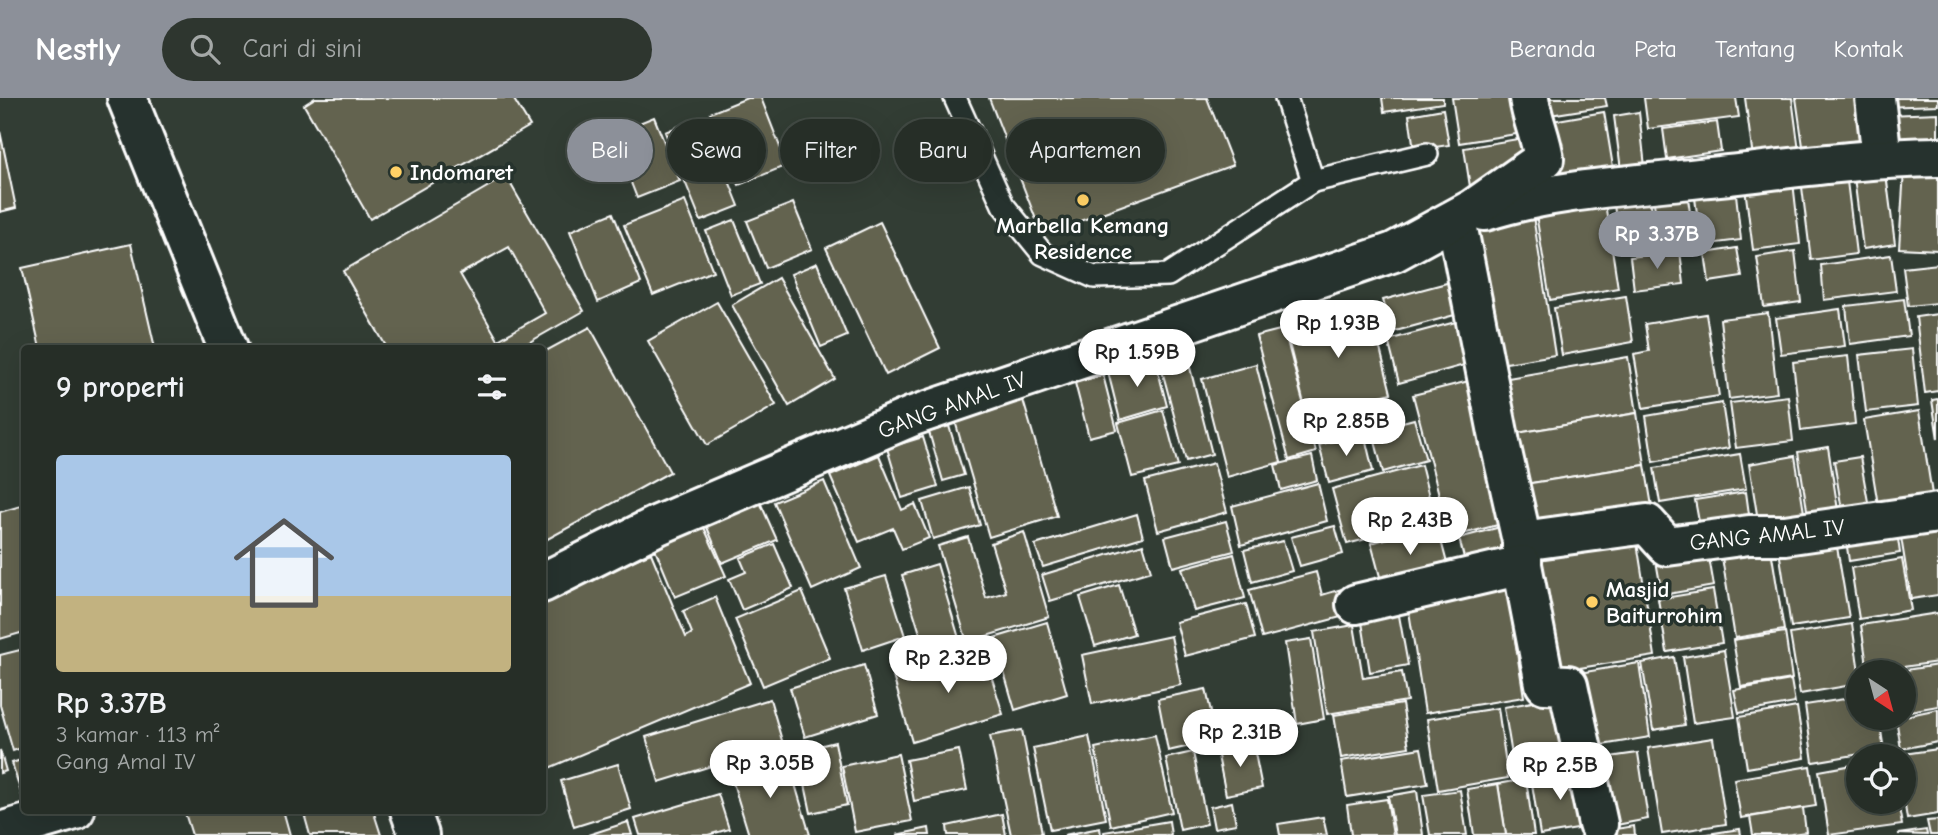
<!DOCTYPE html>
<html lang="id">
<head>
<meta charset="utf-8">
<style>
	body { margin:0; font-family:"Comic Neue",sans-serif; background:#2e362f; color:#f1f3f6; height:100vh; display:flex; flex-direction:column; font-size:26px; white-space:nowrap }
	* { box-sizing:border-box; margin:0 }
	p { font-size:23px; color:#a4a8a7 }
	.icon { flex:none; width:38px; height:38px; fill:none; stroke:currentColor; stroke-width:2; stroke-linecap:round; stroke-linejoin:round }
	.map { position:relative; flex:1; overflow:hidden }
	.panel { position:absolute; left:21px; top:247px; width:525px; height:469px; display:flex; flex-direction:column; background:#262e27; border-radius:7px; box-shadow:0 7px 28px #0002,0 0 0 2px #424a44 }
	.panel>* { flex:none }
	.banner { position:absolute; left:567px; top:21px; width:665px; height:63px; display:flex; gap:14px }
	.needle { width:46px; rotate:144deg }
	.fabs { position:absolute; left:1846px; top:562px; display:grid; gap:14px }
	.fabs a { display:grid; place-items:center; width:70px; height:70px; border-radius:50%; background:#262e27; box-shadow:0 7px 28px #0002,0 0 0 2px #424a44; font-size:35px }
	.price { position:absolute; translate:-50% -60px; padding:0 16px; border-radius:24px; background:#fff; color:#222; font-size:23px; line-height:46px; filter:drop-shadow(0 2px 4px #0008) }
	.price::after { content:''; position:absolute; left:50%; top:42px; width:21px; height:16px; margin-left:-10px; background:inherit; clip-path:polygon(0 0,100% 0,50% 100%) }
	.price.active { background:#8c9099; color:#fff }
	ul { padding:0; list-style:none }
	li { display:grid; align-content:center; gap:14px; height:371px; padding:0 35px }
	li+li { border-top:2px solid #424a44 }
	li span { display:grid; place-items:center; height:217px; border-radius:7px; color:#555 }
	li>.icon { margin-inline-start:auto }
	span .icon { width:126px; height:126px; fill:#fffc; stroke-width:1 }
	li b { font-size:30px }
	h2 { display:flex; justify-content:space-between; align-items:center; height:84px; padding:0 35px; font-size:30px }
	.pill { padding:0 24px; border-radius:32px; background:#262e27; box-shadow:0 7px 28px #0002,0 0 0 2px #424a44; font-size:24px; line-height:63px }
	.pill.active { background:#8c9099; color:#fff }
	header { display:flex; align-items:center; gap:42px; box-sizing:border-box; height:98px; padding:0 35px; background:#8c9099; color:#fff }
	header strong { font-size:33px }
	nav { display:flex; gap:38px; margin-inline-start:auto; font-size:24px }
	.search { width:490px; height:63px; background:#2e362f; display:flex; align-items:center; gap:18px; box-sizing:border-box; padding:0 24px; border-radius:38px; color:#a4a8a7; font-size:26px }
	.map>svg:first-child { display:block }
</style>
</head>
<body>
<header>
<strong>Nestly</strong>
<div class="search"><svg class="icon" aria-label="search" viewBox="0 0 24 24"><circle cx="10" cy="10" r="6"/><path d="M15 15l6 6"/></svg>Cari di sini</div>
<nav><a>Beranda</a><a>Peta</a><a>Tentang</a><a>Kontak</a></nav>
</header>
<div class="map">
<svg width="1938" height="737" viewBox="0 0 1938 737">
	<rect width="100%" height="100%" fill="#323d34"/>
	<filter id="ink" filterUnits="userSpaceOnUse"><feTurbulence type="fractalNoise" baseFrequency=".0143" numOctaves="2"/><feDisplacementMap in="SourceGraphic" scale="14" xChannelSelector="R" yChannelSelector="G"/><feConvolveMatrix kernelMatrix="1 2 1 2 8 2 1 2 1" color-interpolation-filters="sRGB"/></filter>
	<g filter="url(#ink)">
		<g fill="#64644f" stroke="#fff" stroke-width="2" fill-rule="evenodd">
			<path d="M315,0H513L530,28L370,121L304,7Z"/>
			<path d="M747,0H761L787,67L739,87L710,15Z"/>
			<path d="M989,0H1207L1233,67L1042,137Z"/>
			<path d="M1382,0H1443V5L1384,14Z"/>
			<path d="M1452,0H1524L1529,34L1459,45Z"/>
			<path d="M1534,0H1605L1607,8L1537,19Z"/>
			<path d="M1644,0H1736L1739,19L1648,31Z"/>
			<path d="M1745,0H1792L1800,60L1754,67Z"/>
			<path d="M1796,0H1866L1873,53L1805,62Z"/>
			<path d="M1881,0H1938V7L1882,9Z"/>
			<path d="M1443,11L1449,47L1414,52L1409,17Z"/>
			<path d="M1604,14L1615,81L1556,92L1546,24Z"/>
			<path d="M1639,14L1645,69L1621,72L1614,18Z"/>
			<path d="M1938,15V51L1887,53V17Z"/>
			<path d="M703,18L739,108L701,123L665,34Z"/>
			<path d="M654,19L680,83L637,100L612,36Z"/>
			<path d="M1717,24L1721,53L1667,61L1663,31Z"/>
			<path d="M0,33L16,110L0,114Z"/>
			<path d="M1536,38L1473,108L1464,50Z"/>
			<path d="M1845,67L1856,156L1811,162L1800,73Z"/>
			<path d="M1885,68L1895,146L1863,151L1853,71Z"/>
			<path d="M1904,73L1938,74V152L1899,150Z"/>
			<path d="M506,78L584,213L519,250H387L343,173ZM509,149L545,215L498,242L460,176Z"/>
			<path d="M1793,84L1800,146L1753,152L1745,90Z"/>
			<path d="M1686,87L1694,142L1660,147L1652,91Z"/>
			<path d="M1735,87L1741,142L1701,147L1694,92Z"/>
			<path d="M1603,92L1618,190L1550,202L1534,104Z"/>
			<path d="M1649,93L1656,142L1619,147L1613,98Z"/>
			<path d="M685,103L713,173L653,197L624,127Z"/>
			<path d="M793,105L812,151L766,170L747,123Z"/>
			<path d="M613,115L641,185L598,204L570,133Z"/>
			<path d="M1533,118L1555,257L1487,268L1465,129Z"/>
			<path d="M734,122L760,186L731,197L706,133Z"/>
			<path d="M880,124L940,250L886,277L826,150Z"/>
			<path d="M131,146L155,250H40L22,170Z"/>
			<path d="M1737,150L1742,179L1709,184L1705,155Z"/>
			<path d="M1680,153L1684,186L1634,192L1630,159Z"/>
			<path d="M1795,153L1801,204L1764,209L1757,159Z"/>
			<path d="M1891,157L1896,193L1824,202L1821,167Z"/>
			<path d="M817,165L847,238L821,249L791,176Z"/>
			<path d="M1938,166V205L1908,208L1903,170Z"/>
			<path d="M778,180L835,281L789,308L732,207Z"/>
			<path d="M1454,183L1462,215L1392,234L1383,202Z"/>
			<path d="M1626,198L1633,244L1562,257L1554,210Z"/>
			<path d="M1904,201L1909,238L1850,246L1846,208Z"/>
			<path d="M717,204L776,307L707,347L648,243Z"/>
			<path d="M1369,206L1391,295L1307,318L1285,229Z"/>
			<path d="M1840,211L1845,248L1781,256L1776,220Z"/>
			<path d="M1768,215L1777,295L1729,301L1720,221Z"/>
			<path d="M1706,216L1719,298L1643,310L1634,256L1649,253L1645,226Z"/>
			<path d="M1938,216V293L1925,295L1916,219Z"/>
			<path d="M1463,222L1475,264L1399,285L1388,242Z"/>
			<path d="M590,229L670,374L542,444V255Z"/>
			<path d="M1284,231L1316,354L1289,362L1256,238Z"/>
			<path d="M1912,251L1918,308L1866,314L1859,257Z"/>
			<path d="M1186,254L1212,356L1186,363L1159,261Z"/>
			<path d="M1848,258L1855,326L1801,333L1793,264Z"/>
			<path d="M1628,259L1637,315L1517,335L1508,280Z"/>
			<path d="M1155,261L1167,308L1120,322L1108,274Z"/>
			<path d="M1256,266L1281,364L1227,379L1202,281Z"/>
			<path d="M1103,277L1117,332L1089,339L1075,285Z"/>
			<path d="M1477,281L1514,423L1450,439L1413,297Z"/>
			<path d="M1788,298L1793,343L1736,350L1730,305Z"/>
			<path d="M1938,301V341L1932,302Z"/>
			<path d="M1023,302L1057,418L989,439L955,323Z"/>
			<path d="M1722,305L1729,350L1653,364L1646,318Z"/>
			<path d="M1163,312L1178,368L1132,379L1118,325Z"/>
			<path d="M1919,313L1934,409L1880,419L1864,322Z"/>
			<path d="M1637,315L1645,367L1525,386L1517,335Z"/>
			<path d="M1414,321L1426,362L1383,374L1372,332Z"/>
			<path d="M949,328L964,377L943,383L929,334Z"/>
			<path d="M1364,335L1373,373L1329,385L1319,347Z"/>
			<path d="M923,339L938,389L902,400L887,350Z"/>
			<path d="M1828,349L1838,412L1808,418L1798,354Z"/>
			<path d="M1740,356L1746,391L1660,405L1654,370Z"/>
			<path d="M879,357L902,412L915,406L929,440L902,451L893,430L859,444L830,378Z"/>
			<path d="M1312,358L1317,382L1281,392L1275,367Z"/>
			<path d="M1795,358L1806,427L1760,435L1749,366Z"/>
			<path d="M1860,359L1870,415L1843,419L1834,363Z"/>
			<path d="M1214,365L1227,414L1158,433L1145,383Z"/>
			<path d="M1421,367L1435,423L1347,446L1332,391Z"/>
			<path d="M1645,367L1653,414L1533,434L1525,386Z"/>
			<path d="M824,383L861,470L812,492L774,404Z"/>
			<path d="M1318,385L1327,423L1241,447L1232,408Z"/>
			<path d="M969,389L980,427L933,441L922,403Z"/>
			<path d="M1746,394L1751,431L1702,440L1695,402Z"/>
			<path d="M760,404L777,442L722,465L706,427Z"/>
			<path d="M24,407V534L0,541V414Z"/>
			<path d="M1137,416L1143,439L1043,469L1035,447Z"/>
			<path d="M1938,421V497L1911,501L1899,427Z"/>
			<path d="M1226,423L1234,453L1173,469L1165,439Z"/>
			<path d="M702,425L726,478L675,499L653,446Z"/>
			<path d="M1437,427L1449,473L1383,490L1371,445Z"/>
			<path d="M1896,427L1900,455L1849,463L1845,435Z"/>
			<path d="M1335,428L1343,456L1300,468L1291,439Z"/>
			<path d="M1504,428L1511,456L1466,468L1459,440Z"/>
			<path d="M1635,432L1655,558L1548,575L1528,450Z"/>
			<path d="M1024,434L1049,519L967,544L938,448L968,439L986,500L1006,494L991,445Z"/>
			<path d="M1835,437L1849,520L1791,529L1778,446Z"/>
			<path d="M1769,439L1784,532L1735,540L1720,447Z"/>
			<path d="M1283,443L1292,473L1252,484L1244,452Z"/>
			<path d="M774,446L793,490L742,512L729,481L746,474L740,460Z"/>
			<path d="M1143,446L1151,473L1050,503L1042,477Z"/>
			<path d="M1707,448L1714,488L1662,497L1655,457Z"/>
			<path d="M651,455L686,539L692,535L683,513L715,499L750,585L549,670L542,654V500Z"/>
			<path d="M1234,456L1245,500L1194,513L1182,470Z"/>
			<path d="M1902,461L1911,512L1859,521L1851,470Z"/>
			<path d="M937,466L961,547L927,558L902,477Z"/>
			<path d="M1316,474L1322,497L1345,490L1352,516L1262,540L1249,492Z"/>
			<path d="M886,478L905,538L863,552L844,490Z"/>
			<path d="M1119,487L1134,536L1095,548L1080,499Z"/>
			<path d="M1507,491L1524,599L1425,615L1408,507Z"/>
			<path d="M1713,492L1722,545L1667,554L1658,501Z"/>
			<path d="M802,493L830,560L763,588L735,521Z"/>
			<path d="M1246,506L1255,540L1185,558L1176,524Z"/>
			<path d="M1398,512L1408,567L1370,574L1361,518Z"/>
			<path d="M1938,515V564L1868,574L1861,527Z"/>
			<path d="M1047,524L1067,596L1015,612L994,540Z"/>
			<path d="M1852,526L1859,574L1858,586L1800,596L1790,536Z"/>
			<path d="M1354,527L1363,580L1402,574L1407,603L1327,616L1314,534Z"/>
			<path d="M1785,534L1792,581L1741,589L1733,542Z"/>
			<path d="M1171,538L1181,587L1092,606L1082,557Z"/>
			<path d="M1311,541L1324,621L1297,626L1285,545Z"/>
			<path d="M24,551V649L13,653L0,607V557Z"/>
			<path d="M983,551L1003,616L912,644L893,578Z"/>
			<path d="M1724,552L1735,619L1693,625L1683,559Z"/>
			<path d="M1674,559L1685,627L1653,632L1642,565Z"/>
			<path d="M1639,565L1650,639L1584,650L1573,576Z"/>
			<path d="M864,567L878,616L805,639L790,590Z"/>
			<path d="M1938,567V608L1904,614V574H1893Z"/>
			<path d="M1791,582L1795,605L1739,615L1734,592Z"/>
			<path d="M1206,591L1217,642L1168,653L1158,601Z"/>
			<path d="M1566,598L1576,665L1515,675L1504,609Z"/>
			<path d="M1858,599V620H1879L1884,652L1813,664L1805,607Z"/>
			<path d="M770,601L783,646L659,684L646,639Z"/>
			<path d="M1402,606L1409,649L1341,660L1334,617Z"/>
			<path d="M1797,609L1805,660L1747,670L1739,619Z"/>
			<path d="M1498,610L1508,680L1438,692L1427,621Z"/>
			<path d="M1938,611V644L1901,651L1896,620Z"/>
			<path d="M1022,632L1042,735L1011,737L990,638Z"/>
			<path d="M1155,637L1172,714L1111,728L1095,650Z"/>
			<path d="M1089,638L1106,721L1050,732L1033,650Z"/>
			<path d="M1713,640L1726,726L1662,736L1648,650Z"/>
			<path d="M835,644L847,707L811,715L798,653Z"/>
			<path d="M1253,645L1262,690L1226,697L1217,653Z"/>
			<path d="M1421,650L1428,686L1347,699L1341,663Z"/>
			<path d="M1938,651V716L1907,721L1904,701V658L1897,657Z"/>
			<path d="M0,652L6,673L0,675Z"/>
			<path d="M959,652L967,692L914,703L906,662Z"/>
			<path d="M1193,654L1207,726L1180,732L1166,660Z"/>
			<path d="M1638,655L1648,721L1606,729L1595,661Z"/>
			<path d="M898,656L912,723L855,734L842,668Z"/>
			<path d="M787,659L810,737H749L730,675Z"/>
			<path d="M24,661V697L22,698L12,665Z"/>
			<path d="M618,666L631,711L574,729L561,683Z"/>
			<path d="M1858,666V704H1898L1902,727L1829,737L1819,673Z"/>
			<path d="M1810,668L1816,708L1741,720L1734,681Z"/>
			<path d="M1581,671L1590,729L1540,737L1531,679Z"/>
			<path d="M1526,681L1534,737H1506L1498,686Z"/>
			<path d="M1498,686L1506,737H1474L1467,691Z"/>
			<path d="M1460,692L1467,737H1430L1423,697Z"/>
			<path d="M1417,693L1423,737H1395L1388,698Z"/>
			<path d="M718,696L729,731L708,737H640L635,721Z"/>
			<path d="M1387,701L1393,737H1351L1347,707Z"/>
			<path d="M1232,704L1236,726L1214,730L1210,709Z"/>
			<path d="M1803,710L1806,734L1785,737H1753L1750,719Z"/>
			<path d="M184,712H283L290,737H192Z"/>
			<path d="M303,712H373L381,737H310Z"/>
			<path d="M1002,716L1006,737H948L947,728Z"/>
			<path d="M1323,719L1327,737H1280L1278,726Z"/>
			<path d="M1938,722V737H1930L1927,723Z"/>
			<path d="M1169,723L1171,737H1104V734Z"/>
			<path d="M628,724L632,737H588Z"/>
			<path d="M1634,728L1635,737H1582Z"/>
			<path d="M929,730L930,737H896Z"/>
			<path d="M1100,730L1101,737H1064Z"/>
			<path d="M1740,731L1741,737H1701Z"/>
			<path d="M1926,732L1927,737L1898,736Z"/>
		</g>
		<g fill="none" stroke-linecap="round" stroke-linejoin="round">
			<defs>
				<g id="service">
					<path d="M955,0L1003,107L1043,156L1094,179L1168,177L1313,83L1286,0"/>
					<path d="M1313,83L1427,56"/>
				</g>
				<g id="minor">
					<path d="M1875,0L1882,60"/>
					<path d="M1485,113C1554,91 1629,88 1700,80C1779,72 1858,60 1938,59"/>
					<path d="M1456,121L1500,345L1522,443V467"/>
					<path d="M1522,443L1647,426L1667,448L1749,437H1785L1938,415"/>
					<path d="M542,485L658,427L913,318L1394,154L1473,111L1544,61C1541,39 1532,22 1529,0"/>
					<path d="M1356,506L1522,467L1545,586L1568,587L1598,726"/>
					<path d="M0,734L75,712"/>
				</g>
				<g id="tertiary">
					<path d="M127,0L228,250"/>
					<path d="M410,712L419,737"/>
				</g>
			</defs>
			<use href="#service" stroke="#fff" stroke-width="26"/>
			<use href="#minor" stroke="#fff" stroke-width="44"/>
			<use href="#tertiary" stroke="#fff" stroke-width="44"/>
			<use href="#service" stroke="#26332d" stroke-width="21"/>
			<use href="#minor" stroke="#26332d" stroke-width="38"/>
			<use href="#tertiary" stroke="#26332d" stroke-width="38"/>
		</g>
	</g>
	<g fill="#ffd166" stroke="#26332d" stroke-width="2.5">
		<circle cx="396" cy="74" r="7"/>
		<circle cx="1083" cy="102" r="7"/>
		<circle cx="1592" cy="504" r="7"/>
	</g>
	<g text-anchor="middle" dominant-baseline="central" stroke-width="7" stroke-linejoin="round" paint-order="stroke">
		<g font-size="23" font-weight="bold" fill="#fff" stroke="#26332d" text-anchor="start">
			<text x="410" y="74">Indomaret</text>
			<text x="1083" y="127" text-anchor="middle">Marbella Kemang<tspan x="1083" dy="26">Residence</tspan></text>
			<text x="1606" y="491">Masjid<tspan x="1606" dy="26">Baiturrohim</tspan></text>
		</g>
		<g font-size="23" fill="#fff" stroke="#26332d">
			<text transform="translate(952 307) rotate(-20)">GANG AMAL IV</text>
			<text transform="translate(1767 437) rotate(-6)">GANG AMAL IV</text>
		</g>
	</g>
</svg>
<div class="fabs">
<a><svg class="needle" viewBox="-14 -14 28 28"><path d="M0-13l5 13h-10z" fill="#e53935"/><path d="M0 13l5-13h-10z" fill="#a4a8a7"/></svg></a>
<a><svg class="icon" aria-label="locate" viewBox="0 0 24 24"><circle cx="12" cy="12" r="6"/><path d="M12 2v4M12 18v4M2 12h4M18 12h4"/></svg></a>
</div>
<b class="price active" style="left:1657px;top:173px">Rp 3.37B</b>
<b class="price" style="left:1338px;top:262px">Rp 1.93B</b>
<b class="price" style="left:1137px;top:291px">Rp 1.59B</b>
<b class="price" style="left:1346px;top:360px">Rp 2.85B</b>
<b class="price" style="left:1410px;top:459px">Rp 2.43B</b>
<b class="price" style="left:948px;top:597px">Rp 2.32B</b>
<b class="price" style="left:1240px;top:671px">Rp 2.31B</b>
<b class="price" style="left:770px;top:702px">Rp 3.05B</b>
<b class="price" style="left:1560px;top:704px">Rp 2.5B</b>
<div class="banner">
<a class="pill active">Beli</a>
<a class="pill">Sewa</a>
<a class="pill">Filter</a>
<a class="pill">Baru</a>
<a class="pill">Apartemen</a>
</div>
<section class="panel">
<h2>9 properti<svg class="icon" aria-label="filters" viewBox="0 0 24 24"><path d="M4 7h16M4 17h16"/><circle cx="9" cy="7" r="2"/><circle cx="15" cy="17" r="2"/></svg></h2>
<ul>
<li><span style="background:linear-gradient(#a9c7e8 65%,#c2b280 0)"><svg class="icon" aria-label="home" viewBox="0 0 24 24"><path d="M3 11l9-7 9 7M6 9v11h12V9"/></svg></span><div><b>Rp 3.37B</b><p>3 kamar · 113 m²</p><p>Gang Amal IV</p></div></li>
</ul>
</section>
</div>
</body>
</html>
